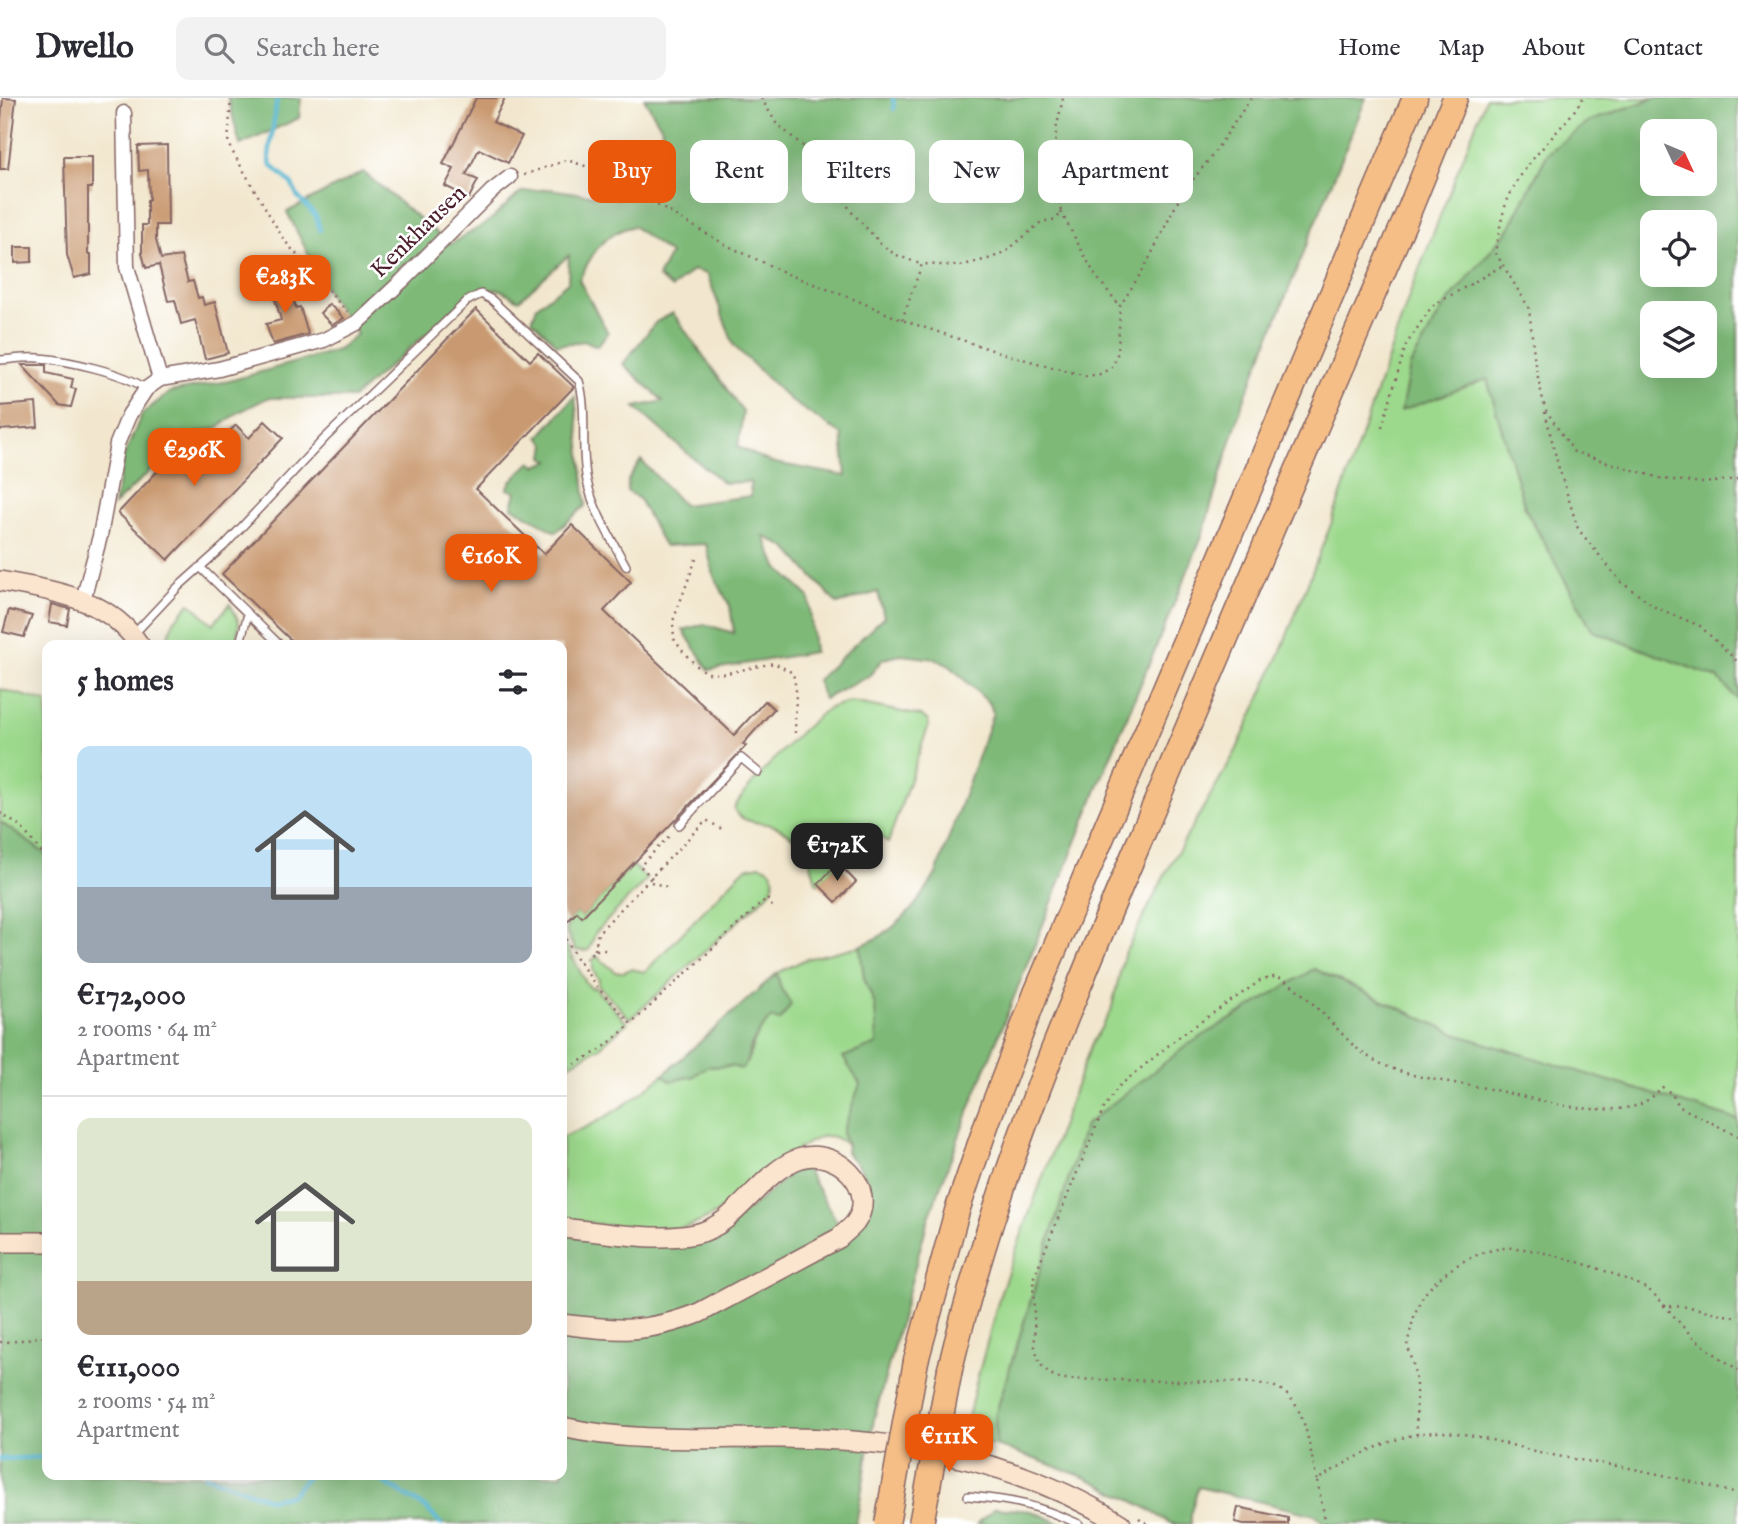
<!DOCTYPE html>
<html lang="en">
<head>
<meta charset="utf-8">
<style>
	body { margin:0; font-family:"IM FELL English",serif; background:#f2f2f3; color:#2b2b33; height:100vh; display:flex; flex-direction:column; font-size:26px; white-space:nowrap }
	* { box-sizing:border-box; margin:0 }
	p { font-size:23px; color:#7c7c81 }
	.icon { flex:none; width:38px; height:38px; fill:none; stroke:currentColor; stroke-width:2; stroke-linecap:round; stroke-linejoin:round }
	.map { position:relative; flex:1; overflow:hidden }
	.details { position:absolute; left:42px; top:542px; width:525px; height:840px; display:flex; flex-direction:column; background:#fff; border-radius:14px; box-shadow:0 7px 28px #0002 }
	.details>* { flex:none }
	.hud { position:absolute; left:588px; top:42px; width:665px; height:63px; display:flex; gap:14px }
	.needle { width:46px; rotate:134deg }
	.buttons { position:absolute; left:1640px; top:21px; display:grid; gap:14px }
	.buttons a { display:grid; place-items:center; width:77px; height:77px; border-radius:14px; background:#fff; box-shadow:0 7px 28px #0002; font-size:35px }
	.price { position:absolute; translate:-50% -60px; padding:0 16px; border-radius:14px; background:#ea580c; color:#fff; font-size:23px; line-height:46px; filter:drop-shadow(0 2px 4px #0008) }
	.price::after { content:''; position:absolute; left:50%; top:42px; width:21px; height:16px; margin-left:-10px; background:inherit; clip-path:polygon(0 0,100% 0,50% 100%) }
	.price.selected { background:#222; color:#fff }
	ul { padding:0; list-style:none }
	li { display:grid; align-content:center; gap:14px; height:371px; padding:0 35px }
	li+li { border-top:2px solid #e1e1e2 }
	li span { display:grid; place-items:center; height:217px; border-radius:14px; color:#555 }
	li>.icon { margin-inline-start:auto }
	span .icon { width:126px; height:126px; fill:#fffc; stroke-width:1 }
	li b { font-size:30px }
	h2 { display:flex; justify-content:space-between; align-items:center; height:84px; padding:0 35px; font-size:30px }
	.pill { padding:0 24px; border-radius:14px; background:#fff; box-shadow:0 7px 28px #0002; font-size:24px; line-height:63px }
	.pill.selected { background:#ea580c; color:#fff }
	header { display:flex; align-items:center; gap:42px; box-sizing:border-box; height:98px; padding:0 35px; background:#fff; border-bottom:2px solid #e1e1e2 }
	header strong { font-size:33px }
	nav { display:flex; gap:38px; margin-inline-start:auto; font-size:24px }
	.search { width:490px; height:63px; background:#f2f2f3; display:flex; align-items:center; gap:18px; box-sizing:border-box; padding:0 24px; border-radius:14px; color:#7c7c81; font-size:26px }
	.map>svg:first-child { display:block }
</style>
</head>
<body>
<header>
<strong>Dwello</strong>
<div class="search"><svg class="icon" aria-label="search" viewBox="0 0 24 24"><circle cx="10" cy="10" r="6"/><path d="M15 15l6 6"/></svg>Search here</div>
<nav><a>Home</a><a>Map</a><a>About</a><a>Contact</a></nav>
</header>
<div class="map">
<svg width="1738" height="1426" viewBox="0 0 1738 1426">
	<rect width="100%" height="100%" fill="#fff"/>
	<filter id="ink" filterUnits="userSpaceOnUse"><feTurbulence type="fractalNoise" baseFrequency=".0143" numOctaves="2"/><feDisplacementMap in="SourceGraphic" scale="14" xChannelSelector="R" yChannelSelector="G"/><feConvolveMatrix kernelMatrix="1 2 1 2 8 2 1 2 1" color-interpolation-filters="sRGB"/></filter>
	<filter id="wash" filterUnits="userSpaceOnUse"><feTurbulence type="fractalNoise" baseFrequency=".00686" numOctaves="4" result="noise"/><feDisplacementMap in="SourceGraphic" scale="28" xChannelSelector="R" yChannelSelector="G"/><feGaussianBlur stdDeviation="1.57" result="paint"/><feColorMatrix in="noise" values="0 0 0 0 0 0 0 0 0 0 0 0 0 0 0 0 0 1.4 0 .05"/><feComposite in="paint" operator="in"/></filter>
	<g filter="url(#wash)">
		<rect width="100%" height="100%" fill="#f2e7ce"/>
		<g fill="#9dd98d" stroke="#747c5c" stroke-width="2">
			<path d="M1486,0H1654L1588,24L1548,55L1509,131L1443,210L1410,268L1402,312L1487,280L1525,410L1593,533L1718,580L1738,602V1022L1458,937L1314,871L1085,1027L995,1318L996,1347L963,1343L974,1293L1001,1193L1091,947L1111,913L1124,857L1169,769L1236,653L1280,555L1331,426L1412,190Z"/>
			<path d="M190,505L213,526L230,506L239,524L236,548H164L174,523Z"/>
			<path d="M0,591L47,604V757L0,724Z"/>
			<path d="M852,604L922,618L928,623V629L888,745L873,732L818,786L816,784C811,759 799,737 774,728C759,723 741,726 734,711C742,692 808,624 826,612C834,607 843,606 852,604Z"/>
			<path d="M632,767L647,781L596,834L589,852L584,853L575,852L566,833L568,823L577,814L582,819Z"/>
			<path d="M760,767C777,771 777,785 767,797L630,921L598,887L599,882L593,873V862L596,858L616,874H624L631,871L645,874L741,774L746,770Z"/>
			<path d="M562,840L586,885L591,890L594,889L627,925L600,949L562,971Z"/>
			<path d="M860,848L864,880L875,907L878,946L842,1035L847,1047C829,1032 819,1038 801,1049C774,1073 715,1125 681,1130C651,1136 594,1125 562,1121V1039C600,1026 633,1003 663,977L670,983L694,978L706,969L731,968L748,964C752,947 758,931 771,920L780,923L791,906L781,891L777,875L806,861Z"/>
		</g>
		<g fill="#7eb978" stroke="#646c52" stroke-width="2" fill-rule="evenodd">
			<path d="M228,0H301L299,20L240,47Z"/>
			<path d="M644,0H1366L1242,307L1201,441L1100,684L972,1004L927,1125L874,1321L856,1426H0V724L47,757V1377H562V1136L663,1145L750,1111L792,1074L806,1071L840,1129L870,1113C870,1083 866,1075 846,1054L847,1047L842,1035L860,986L843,959L877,946L875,907L864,880L860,848C895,835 918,808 936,776L993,615L990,606L950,568L936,561L901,557L883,561L869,578L824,601L817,582L884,519L878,494L837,506L787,450L764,438L777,469L809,499L814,554L709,572L683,532L704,526L734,535L730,508L714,478L706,446L664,448L639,401L627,393L628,382L641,362L683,407L751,398L750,384L724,385L687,355L635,309L663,303L623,266L656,224L673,215L743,314L738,349L770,364L846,378L842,337L791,303L734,248L707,176L693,172L672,190L658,179L670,156L633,128C602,136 593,154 579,182L608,235L597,248L586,243L557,247L532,222L537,208L568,184L569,157L519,202L499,191L472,196L353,300H267L239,314L217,330L187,338L114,407L124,358L142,316L170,294L229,283L338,252L357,236L330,199L287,114L363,74L450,146L487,125L521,94L549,91L618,101L655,77L662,30Z"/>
			<path d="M1654,0H1738V602L1718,580L1593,533L1525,410L1487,281L1401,313L1410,268L1443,210L1509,131L1548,55L1588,24ZM1652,33H1704V86H1652ZM1652,124H1704V177H1652ZM1704,215V268H1652V215Z"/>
			<path d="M575,298L586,407L556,434L512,409L516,394L507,391L511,383L531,364L536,368L550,363L544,359L546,346L539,339Z"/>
			<path d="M1314,871L1458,937L1738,1022V1426H1325L1315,1417L1198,1389L1191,1414V1426H1172L1141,1407L1087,1380L996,1347L995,1318L1085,1027L1186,948Z"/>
			<path d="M777,875L781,891L791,906L780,923L771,920C767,924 756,938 753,944C747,954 750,962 742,971L731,968L706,969L694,978L670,983L663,977Z"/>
			<path d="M995,1410L1032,1413L1062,1426H977Z"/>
		</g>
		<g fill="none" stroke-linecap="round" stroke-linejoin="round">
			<g stroke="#50b3cf" stroke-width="4.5">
				<path d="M277,0L269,58L271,67L291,85L298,99L316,118L320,132"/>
				<path d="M893,0L894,11"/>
				<path d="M0,1361L47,1359"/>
				<path d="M204,1377L269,1401L291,1397L309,1377"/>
				<path d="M372,1377L426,1410L441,1426"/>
			</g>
		</g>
		<g id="blocks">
			<g fill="#c99a71">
				<path d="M3,0L16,1L8,71H0V31Z"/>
				<path d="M476,0H505L493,24L522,38L508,65L479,51L466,77L478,82L469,100L445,88L454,71L443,66Z"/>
				<path d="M167,47L168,127H156V142L161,161L181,158L188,184L193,183L198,200L202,199L204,207L215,204L228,255L205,261L195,222L181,226L175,202L168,203L159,167L146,170L142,155V127H147V102H149L148,72L139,73L138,48Z"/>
				<path d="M64,59H92V90H88V156H91V176L74,180L67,157Z"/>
				<path d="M15,149H32V164L15,165Z"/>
				<path d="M278,173L288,202L293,200L296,210L300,209L308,236L273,246L266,226L281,222L268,176Z"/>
				<path d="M329,206L344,220L332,227L320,215Z"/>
				<path d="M476,211L530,263L538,255L574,289L476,391L544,456L572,427L631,484L604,513L734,637L765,603L774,611L743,646L746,648L582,819L577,814L568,823L562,816V548H297L222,476Z"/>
				<path d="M22,267H46V275L73,281L71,290L76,291L71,309L59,307Z"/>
				<path d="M36,305L38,329L0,332V308Z"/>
				<path d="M265,323L283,340L168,462L118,415L186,343L209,365L231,341L226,337L236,327L249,340Z"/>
				<path d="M52,506L70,511L67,527L49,524Z"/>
				<path d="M9,512L32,518L24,539L3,534Z"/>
				<path d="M838,765L856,784L836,804L818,786Z"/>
				<path d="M1238,1409L1288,1420V1426H1244L1235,1424Z"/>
			</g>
		</g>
	</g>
	<g filter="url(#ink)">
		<use href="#blocks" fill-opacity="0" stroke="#856564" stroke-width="2"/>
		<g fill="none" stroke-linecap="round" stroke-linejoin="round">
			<defs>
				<g id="lane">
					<path d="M0,262C13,261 27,259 39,260C66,262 126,275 146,291"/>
					<path d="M200,469L281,548"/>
					<path d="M133,537L178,489L224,448L325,340L467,203L481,196L492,202L579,283C588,312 580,351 587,383C593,412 612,442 626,468"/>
					<path d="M239,548L248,516"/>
					<path d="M679,727L741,660L758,674"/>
					<path d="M968,1398C1013,1402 1037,1407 1079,1426"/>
				</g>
				<g id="street">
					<path d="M124,15L127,169L160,281"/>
					<path d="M83,502L100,438L117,346L129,317L146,291L160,281L219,271L324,242L357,225L402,183L492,93L510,79"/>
				</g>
				<g id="secondary">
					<path d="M0,483C53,493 108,499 140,548"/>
					<path d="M562,1130C601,1134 657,1144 695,1136C738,1127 758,1076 798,1061C835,1047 880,1090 855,1125C851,1130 844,1135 839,1140L699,1215C645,1236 617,1233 562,1226"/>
					<path d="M0,1144H47"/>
					<path d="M562,1329C632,1345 703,1340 774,1340C896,1339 1017,1361 1121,1426"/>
				</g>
				<g id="highway">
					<path d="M916,1263L957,1113L988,1022L1036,895L1415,0"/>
					<path d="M950,1271C997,1074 1075,895 1154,709C1237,511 1322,315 1407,118L1455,0"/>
				</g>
			</defs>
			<use href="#lane" stroke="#856564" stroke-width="10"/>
			<use href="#street" stroke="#856564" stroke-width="17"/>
			<use href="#secondary" stroke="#856564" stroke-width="22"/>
			<use href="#highway" stroke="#856564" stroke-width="27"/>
			<g stroke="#856564" stroke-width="2.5" stroke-dasharray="2 5" stroke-linecap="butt">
				<path d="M231,0L228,46L284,142L347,214"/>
				<path d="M761,0L776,25L804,49L835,84L850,112L881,146L894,156L920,166"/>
				<path d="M1583,0C1561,35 1524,62 1508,101C1501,117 1499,137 1495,154L1529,210L1535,266L1545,311L1574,354L1663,381L1704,385L1738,381"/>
				<path d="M524,77L567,62L597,72L726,147L790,177L856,202L902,222L1004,256L1086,278L1101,276L1113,268L1118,254L1120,208L1146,167L1182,95L1212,58L1251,0"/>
				<path d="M1061,114L1095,177L1120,208"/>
				<path d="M902,222L922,166L959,168L992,160L1008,152L1041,124L1057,121L1061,114L1054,77L1056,32L1063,0"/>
				<path d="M1545,314L1558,367L1578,431L1621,484L1655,509L1700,528L1738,564"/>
				<path d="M1382,329L1406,247L1432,208L1502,168"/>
				<path d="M696,461L673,523L674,541L684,555L698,569L708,575L722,576L774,565L793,575L796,591L795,635"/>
				<path d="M0,715L21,729L47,761"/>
				<path d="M652,780L640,768L672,735"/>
				<path d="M651,784L667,789"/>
				<path d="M562,819L563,817"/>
				<path d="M562,835L580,865L595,852H607"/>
				<path d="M595,852L598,835L706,722L722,731"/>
				<path d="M580,865L596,888L631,926L767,800L773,810"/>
				<path d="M562,973L602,951L631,926"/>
				<path d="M1663,1208L1690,1209L1738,1220"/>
				<path d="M0,1244C18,1245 31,1238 47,1239"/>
				<path d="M1417,1337C1415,1306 1420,1275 1407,1248C1411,1230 1415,1207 1427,1193C1445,1171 1476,1153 1504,1150C1534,1147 1621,1176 1647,1191C1660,1199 1676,1222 1687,1233C1702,1248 1721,1260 1738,1272"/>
				<path d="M1317,1382C1309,1354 1308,1309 1281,1292C1268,1284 1248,1285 1233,1284L1061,1281L1050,1276L1040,1266L1035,1249L1033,1181L1103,1012L1118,989L1180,938L1260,883C1264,882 1271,879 1275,879C1296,881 1340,937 1359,952C1395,981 1446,982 1490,991C1534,1000 1585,1018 1631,1009C1643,1007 1654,998 1662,989L1671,995L1680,1009L1738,1038"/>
				<path d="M1139,1420L1148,1426"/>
				<path d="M1326,1426L1317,1382C1348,1363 1387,1340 1424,1335C1462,1330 1502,1346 1539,1354C1569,1361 1599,1365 1629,1370C1665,1377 1702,1386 1738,1396"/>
			</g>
			<use href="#lane" stroke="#fff" stroke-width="7"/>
			<use href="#street" stroke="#fff" stroke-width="14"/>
			<use href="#secondary" stroke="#fbe5cf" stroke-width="19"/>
			<use href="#highway" stroke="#f6be87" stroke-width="24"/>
			<defs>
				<g id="highway-bridge">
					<path d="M887,1426L916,1263"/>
					<path d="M921,1426L950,1271"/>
				</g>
			</defs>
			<use href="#highway-bridge" stroke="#856564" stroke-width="27" stroke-linecap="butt"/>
			<use href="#highway-bridge" stroke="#f6be87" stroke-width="24"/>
		</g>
	</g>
	<g text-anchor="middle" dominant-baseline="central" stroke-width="5" stroke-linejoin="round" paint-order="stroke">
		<g font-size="24" fill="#4a1f2b" stroke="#fff">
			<text transform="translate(419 134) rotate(-44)">Kenkhausen</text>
		</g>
	</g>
</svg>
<div class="buttons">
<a><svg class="needle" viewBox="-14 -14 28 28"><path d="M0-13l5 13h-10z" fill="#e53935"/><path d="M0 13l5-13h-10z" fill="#7c7c81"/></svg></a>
<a><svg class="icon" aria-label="locate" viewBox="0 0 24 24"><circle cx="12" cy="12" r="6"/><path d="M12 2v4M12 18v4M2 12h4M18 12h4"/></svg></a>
<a><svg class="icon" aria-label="layers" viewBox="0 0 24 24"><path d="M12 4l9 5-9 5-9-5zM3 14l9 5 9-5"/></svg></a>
</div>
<b class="price" style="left:285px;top:217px">€283K</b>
<b class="price" style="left:194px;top:390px">€296K</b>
<b class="price" style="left:491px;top:496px">€160K</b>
<b class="price selected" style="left:837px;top:785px">€172K</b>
<b class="price" style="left:949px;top:1376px">€111K</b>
<div class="hud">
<a class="pill selected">Buy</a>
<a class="pill">Rent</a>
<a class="pill">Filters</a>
<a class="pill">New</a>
<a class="pill">Apartment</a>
</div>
<section class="details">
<h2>5 homes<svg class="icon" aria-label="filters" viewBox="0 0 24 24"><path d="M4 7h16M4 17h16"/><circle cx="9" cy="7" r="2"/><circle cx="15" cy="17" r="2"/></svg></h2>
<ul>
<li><span style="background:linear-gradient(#bfe0f5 65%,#9aa5b1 0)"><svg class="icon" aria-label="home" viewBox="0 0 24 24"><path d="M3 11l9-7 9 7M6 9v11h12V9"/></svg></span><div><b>€172,000</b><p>2 rooms · 64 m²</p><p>Apartment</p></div></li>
<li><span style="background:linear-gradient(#dfe7d0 75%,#b9a48a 0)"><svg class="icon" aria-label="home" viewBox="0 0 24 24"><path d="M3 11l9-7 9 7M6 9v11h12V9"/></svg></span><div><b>€111,000</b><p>2 rooms · 54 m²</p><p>Apartment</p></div></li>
</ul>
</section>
</div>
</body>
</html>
